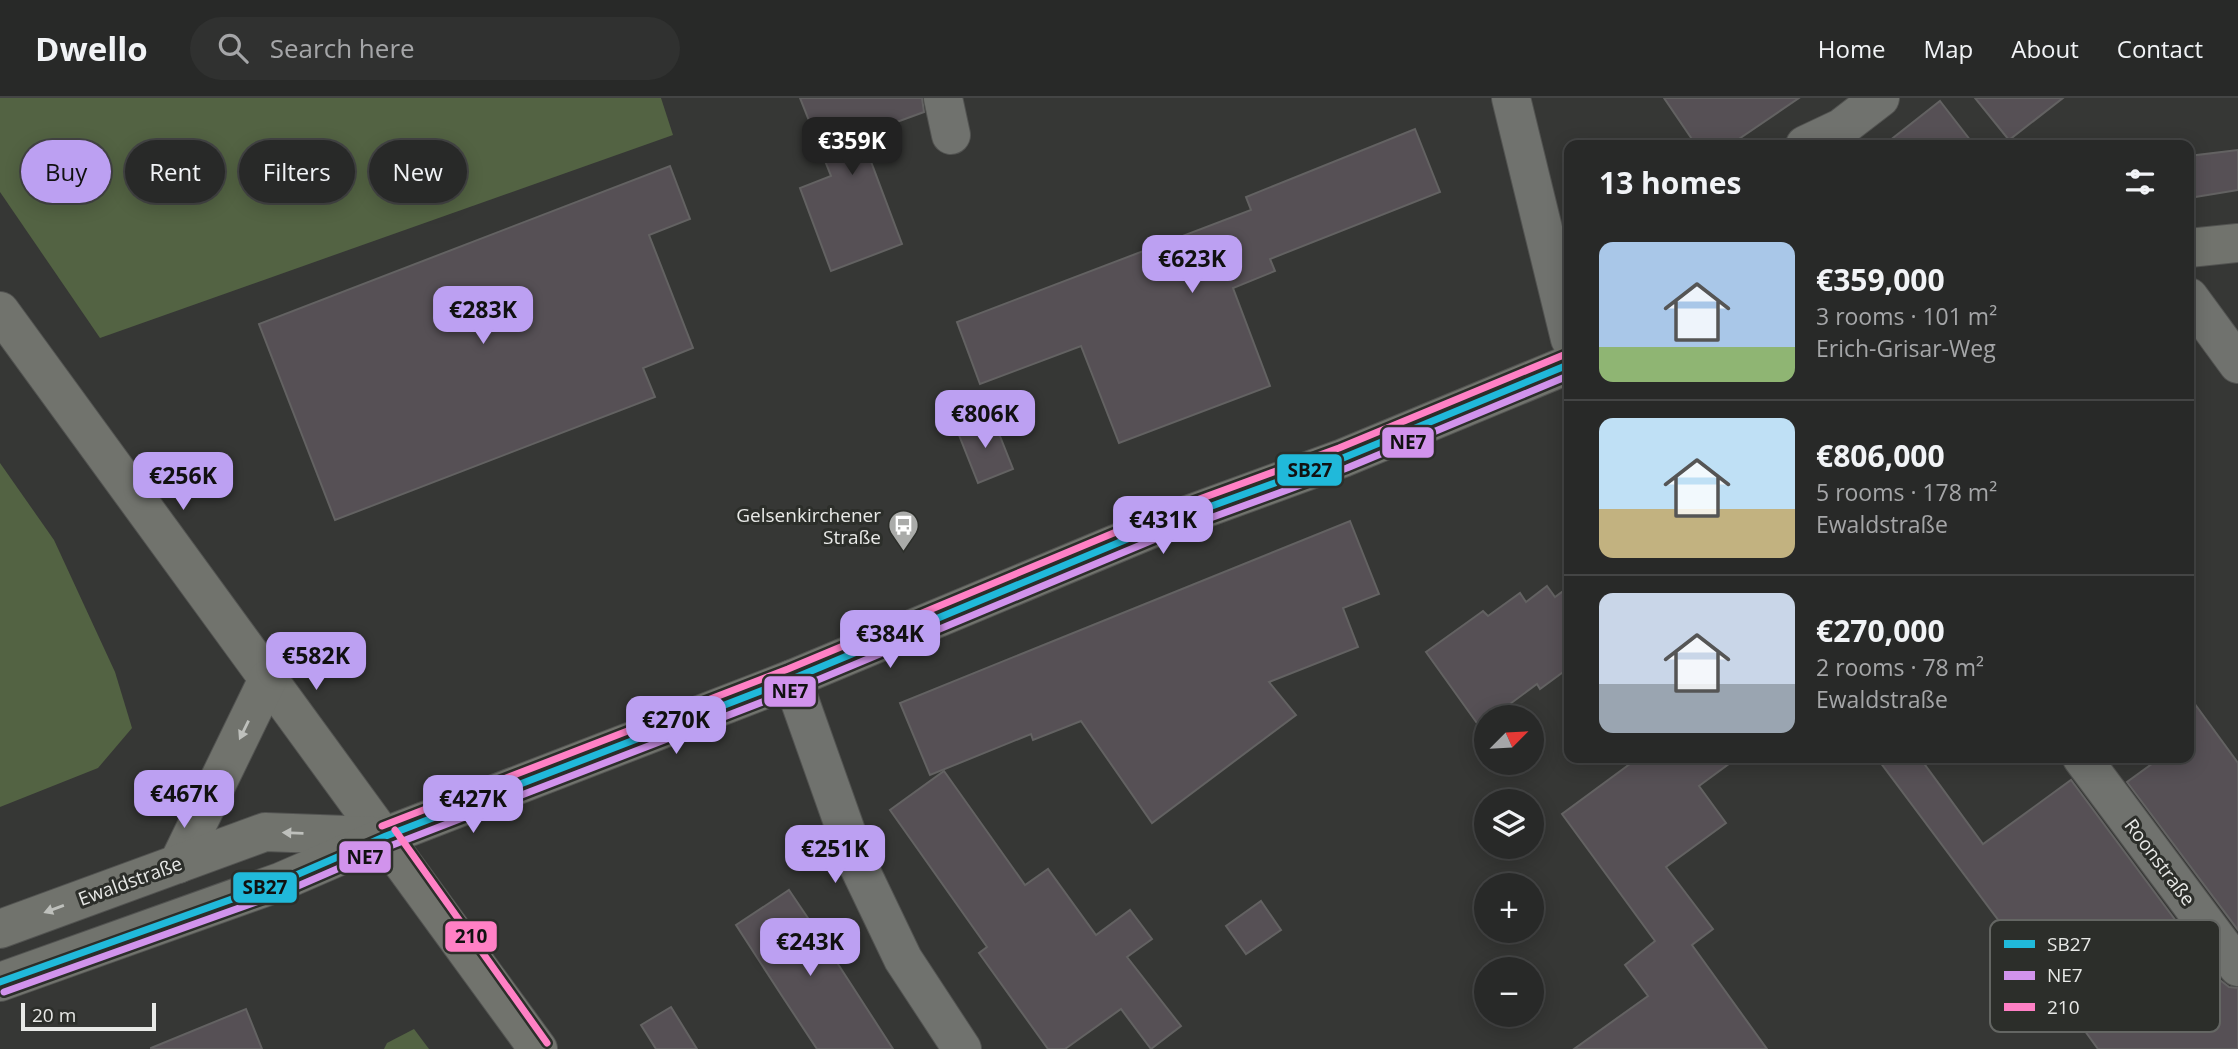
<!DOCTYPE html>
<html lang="en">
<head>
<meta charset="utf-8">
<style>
	body { margin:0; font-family:"Open Sans",sans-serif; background:#303130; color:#f1f3f6; height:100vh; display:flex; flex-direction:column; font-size:26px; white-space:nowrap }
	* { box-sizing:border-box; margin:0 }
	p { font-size:23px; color:#a5a6a8 }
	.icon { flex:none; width:38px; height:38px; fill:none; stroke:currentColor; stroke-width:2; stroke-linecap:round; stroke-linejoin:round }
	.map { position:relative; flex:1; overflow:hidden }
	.drawer { position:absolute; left:1564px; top:42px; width:630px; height:623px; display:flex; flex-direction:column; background:#282928; border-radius:14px; box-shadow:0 4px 18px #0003,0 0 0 2px #444545 }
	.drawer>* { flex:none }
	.guide { position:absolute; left:21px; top:42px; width:665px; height:63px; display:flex; gap:14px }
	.needle { width:46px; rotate:66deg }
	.tools { position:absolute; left:1474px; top:607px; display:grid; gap:14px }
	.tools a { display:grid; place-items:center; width:70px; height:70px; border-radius:50%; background:#282928; box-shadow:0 4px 18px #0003,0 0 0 2px #444545; font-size:35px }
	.scale { position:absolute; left:21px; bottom:18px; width:135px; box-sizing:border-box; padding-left:7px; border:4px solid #e8e9e7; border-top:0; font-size:19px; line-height:24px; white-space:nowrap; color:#e8e9e7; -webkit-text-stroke:5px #2c2e2a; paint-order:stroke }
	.price { position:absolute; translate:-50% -60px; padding:0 16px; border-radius:14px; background:#bca0f2; color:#111; font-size:23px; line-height:46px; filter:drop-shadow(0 2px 4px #0008) }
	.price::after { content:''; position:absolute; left:50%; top:42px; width:21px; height:16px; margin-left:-10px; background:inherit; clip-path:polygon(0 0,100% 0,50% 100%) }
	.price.on { background:#222; color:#fff }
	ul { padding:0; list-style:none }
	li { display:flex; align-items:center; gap:21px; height:175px; padding:0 35px }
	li+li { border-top:2px solid #444545 }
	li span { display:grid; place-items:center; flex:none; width:196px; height:140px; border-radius:14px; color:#555 }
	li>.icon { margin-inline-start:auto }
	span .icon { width:84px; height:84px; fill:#fffc; stroke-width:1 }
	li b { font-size:30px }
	h2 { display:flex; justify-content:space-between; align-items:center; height:84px; padding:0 35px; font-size:30px }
	.pill { padding:0 24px; border-radius:32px; background:#282928; box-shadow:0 4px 18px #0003,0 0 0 2px #444545; font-size:24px; line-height:63px }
	.pill.on { background:#bca0f2; color:#111 }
	header { display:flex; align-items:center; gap:42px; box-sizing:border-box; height:98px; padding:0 35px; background:#282928; border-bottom:2px solid #444545 }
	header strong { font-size:33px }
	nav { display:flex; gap:38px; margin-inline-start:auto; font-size:24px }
	.search { width:490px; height:63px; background:#303130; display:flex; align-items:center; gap:18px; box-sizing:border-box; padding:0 24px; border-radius:38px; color:#a5a6a8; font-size:26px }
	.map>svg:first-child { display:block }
</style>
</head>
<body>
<header>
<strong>Dwello</strong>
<div class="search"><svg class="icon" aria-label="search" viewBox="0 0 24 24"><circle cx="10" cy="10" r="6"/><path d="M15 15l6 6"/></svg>Search here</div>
<nav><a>Home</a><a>Map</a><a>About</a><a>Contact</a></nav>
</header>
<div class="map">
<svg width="2238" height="951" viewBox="0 0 2238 951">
	<rect width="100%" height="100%" fill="#363735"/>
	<g fill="#536343">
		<path d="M0,0H661L673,37L100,240L0,94Z"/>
		<path d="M0,365L54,442L115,574L132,630L98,670L0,709Z"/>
		<path d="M414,931L429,951H384L387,945Z"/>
	</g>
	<g fill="#565055" stroke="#636262" stroke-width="2">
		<path d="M800,0H922L924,14L861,37L902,146L831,173L800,90L831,78Z"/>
		<path d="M1664,0H1799L1730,47H1696Z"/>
		<path d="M1975,0H2063L2009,42Z"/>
		<path d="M1940,3L1974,47H1884Z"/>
		<path d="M1415,31L1440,94L1270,161L1275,173L1233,190L1270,288L1119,345L1081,248L980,286L957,224L1251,112L1246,99Z"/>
		<path d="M2238,52V92L2189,100V58Z"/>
		<path d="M670,68L690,121L649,137L693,250L643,270L655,299L335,422L259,226Z"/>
		<path d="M992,318L1013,371L978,385L957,332Z"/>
		<path d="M1350,423L1379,496L1343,510L1358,549L1269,584L1296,617L1152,725L1081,623L1033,642L1031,636L930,677L900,605Z"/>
		<path d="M1547,488L1555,499L1570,488V569L1540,591L1537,586L1491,620H1486L1479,628L1426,554L1483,513L1488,518L1520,495L1526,504Z"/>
		<path d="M2189,598L2238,665V832L2127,684L2160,660H2189Z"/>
		<path d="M1638,660H1737L1699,688L1726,725L1666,769L1713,831L1692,847L1767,951H1574L1648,898L1625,867L1655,843L1562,716Z"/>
		<path d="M1877,660H1920L1983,746L2071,682L2220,882L2229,889L2238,890V951H2098L2064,904L2072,897L2019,827L2008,835Z"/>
		<path d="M944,673L1025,787L1048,771L1096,837L1130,812L1152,841L1127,859L1181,928L1151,951L1121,911L1065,951H1048L979,855L987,849L890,712Z"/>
		<path d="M789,792L814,829L893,951H817L782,898L736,827Z"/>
		<path d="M1261,803L1281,832L1246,856L1226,828Z"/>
		<path d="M671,909L697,951H656L641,927Z"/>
		<path d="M246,911L262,951H151V950Z"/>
	</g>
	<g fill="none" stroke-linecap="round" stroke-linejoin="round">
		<defs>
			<g id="minor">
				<path d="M943,0L951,37"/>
				<path d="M1511,0L1570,241"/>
				<path d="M1805,47L1841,30L1880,0"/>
				<path d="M2189,199L2238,266"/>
				<path d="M792,581L858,767L903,861L962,951"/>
				<path d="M2082,660L2238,869"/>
			</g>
			<g id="major">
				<path d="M2189,150L2238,145"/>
				<path d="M0,213L538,951"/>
				<path d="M178,766L268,581"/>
				<path d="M0,831L265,734L373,738"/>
				<path d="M0,884L280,784L386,738L792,581L1168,424L1343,360L1570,266"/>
			</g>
		</defs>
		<use href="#minor" stroke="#525351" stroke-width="40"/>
		<use href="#major" stroke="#525351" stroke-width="40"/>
		<use href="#minor" stroke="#70726e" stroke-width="38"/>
		<use href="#major" stroke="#71736d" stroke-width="38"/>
		<defs>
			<path id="bus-1" d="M0,884L280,784L386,738L792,581L1168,424L1343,360L1570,266"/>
			<path id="bus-2" d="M4,894L284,794L390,748L796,591L1172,434L1347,370L1570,277"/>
			<g id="bus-3">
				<path d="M382,728L788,571L1164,414L1339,350L1566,256"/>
				<path d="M395,732L547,945"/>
			</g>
		</defs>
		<use href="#bus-1" stroke="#2c2e2a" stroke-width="12"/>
		<use href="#bus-2" stroke="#2c2e2a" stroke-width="12"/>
		<use href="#bus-3" stroke="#2c2e2a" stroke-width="12"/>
		<use href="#bus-1" stroke="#20b9da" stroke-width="7"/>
		<use href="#bus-2" stroke="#d193ec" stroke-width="7"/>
		<use href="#bus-3" stroke="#ff80c5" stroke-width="7"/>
	</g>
	<defs><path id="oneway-solid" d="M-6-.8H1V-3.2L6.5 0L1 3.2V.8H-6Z" transform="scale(1.75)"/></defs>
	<g fill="#bec0bc">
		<use href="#oneway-solid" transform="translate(244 632) rotate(116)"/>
		<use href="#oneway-solid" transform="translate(293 735) rotate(-178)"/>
		<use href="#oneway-solid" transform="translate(54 811) rotate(160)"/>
	</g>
	<defs>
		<symbol id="bus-pin" viewBox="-11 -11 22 30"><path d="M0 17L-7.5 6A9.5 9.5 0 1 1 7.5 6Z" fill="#aaaba9" stroke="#2c2e2a"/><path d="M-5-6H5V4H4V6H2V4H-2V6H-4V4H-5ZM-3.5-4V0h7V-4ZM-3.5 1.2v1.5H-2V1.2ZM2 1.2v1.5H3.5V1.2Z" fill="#fff"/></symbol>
	</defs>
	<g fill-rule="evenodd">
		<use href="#bus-pin" x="886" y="410" width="35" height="47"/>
	</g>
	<g text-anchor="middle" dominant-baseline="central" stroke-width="6" stroke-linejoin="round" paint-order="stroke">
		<g font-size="19" fill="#e8e9e7" stroke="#2c2e2a" text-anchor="end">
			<text x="881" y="417">Gelsenkirchener<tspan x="881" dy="22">Straße</tspan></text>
		</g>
		<g font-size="19" fill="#e8e9e7" stroke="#2c2e2a">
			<text transform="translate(2160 764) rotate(53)">Roonstraße</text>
			<text transform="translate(130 783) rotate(-20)">Ewaldstraße</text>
		</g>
	</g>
	<rect x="1990" y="822" width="230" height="112" rx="10" fill="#2c2e2a" stroke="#646663" stroke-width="2"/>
	<rect x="2004" y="842" width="31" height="8" fill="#20b9da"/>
	<rect x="2004" y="873" width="31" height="9" fill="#d193ec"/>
	<rect x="2004" y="905" width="31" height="8" fill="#ff80c5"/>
	<g font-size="19" fill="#e8e9e7">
		<text x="2047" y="853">SB27</text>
		<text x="2047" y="884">NE7</text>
		<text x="2047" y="916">210</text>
	</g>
	<g stroke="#2c2e2a" stroke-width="2.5">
		<rect x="1381" y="328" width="54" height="33" rx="7" fill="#d193ec"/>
		<rect x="1276" y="355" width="67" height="34" rx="7" fill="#20b9da"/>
		<rect x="763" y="577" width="54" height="33" rx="7" fill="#d193ec"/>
		<rect x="338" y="742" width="54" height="34" rx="7" fill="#d193ec"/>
		<rect x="232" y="773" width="66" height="33" rx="7" fill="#20b9da"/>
		<rect x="444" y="822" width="54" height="33" rx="7" fill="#ff80c5"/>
	</g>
	<g font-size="19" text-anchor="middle" font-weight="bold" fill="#111">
		<text x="1408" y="351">NE7</text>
		<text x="1310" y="379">SB27</text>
		<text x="790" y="600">NE7</text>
		<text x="365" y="766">NE7</text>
		<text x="265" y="796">SB27</text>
		<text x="471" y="845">210</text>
	</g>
</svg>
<div class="tools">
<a><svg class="needle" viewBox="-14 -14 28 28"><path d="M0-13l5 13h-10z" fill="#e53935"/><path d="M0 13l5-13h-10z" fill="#a5a6a8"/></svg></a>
<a><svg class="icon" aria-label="layers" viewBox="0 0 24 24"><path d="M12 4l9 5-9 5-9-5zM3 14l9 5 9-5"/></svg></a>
<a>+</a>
<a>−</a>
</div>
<div class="scale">20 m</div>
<b class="price on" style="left:852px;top:79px">€359K</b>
<b class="price" style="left:1192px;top:197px">€623K</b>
<b class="price" style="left:483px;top:248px">€283K</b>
<b class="price" style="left:985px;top:352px">€806K</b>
<b class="price" style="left:183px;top:414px">€256K</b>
<b class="price" style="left:1163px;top:458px">€431K</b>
<b class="price" style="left:890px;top:572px">€384K</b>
<b class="price" style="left:316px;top:594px">€582K</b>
<b class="price" style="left:676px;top:658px">€270K</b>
<b class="price" style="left:184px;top:732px">€467K</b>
<b class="price" style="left:473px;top:737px">€427K</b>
<b class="price" style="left:835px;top:787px">€251K</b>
<b class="price" style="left:810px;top:880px">€243K</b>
<div class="guide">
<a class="pill on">Buy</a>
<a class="pill">Rent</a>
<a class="pill">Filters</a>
<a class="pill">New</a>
</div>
<section class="drawer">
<h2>13 homes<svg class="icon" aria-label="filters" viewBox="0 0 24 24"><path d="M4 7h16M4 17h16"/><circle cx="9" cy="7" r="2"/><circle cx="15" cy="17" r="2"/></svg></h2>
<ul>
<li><span style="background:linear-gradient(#a9c7e8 75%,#8fb573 0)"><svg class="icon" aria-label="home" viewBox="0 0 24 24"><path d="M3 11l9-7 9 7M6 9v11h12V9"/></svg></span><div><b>€359,000</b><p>3 rooms · 101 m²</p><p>Erich-Grisar-Weg</p></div></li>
<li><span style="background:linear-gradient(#bfe0f5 65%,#c2b280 0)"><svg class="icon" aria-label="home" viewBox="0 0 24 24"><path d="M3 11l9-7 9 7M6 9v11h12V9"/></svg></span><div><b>€806,000</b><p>5 rooms · 178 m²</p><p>Ewaldstraße</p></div></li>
<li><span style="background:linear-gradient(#c9d6e8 65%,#9aa5b1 0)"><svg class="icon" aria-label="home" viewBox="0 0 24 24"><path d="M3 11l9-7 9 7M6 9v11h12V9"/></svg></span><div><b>€270,000</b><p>2 rooms · 78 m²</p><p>Ewaldstraße</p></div></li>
</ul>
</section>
</div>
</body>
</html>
